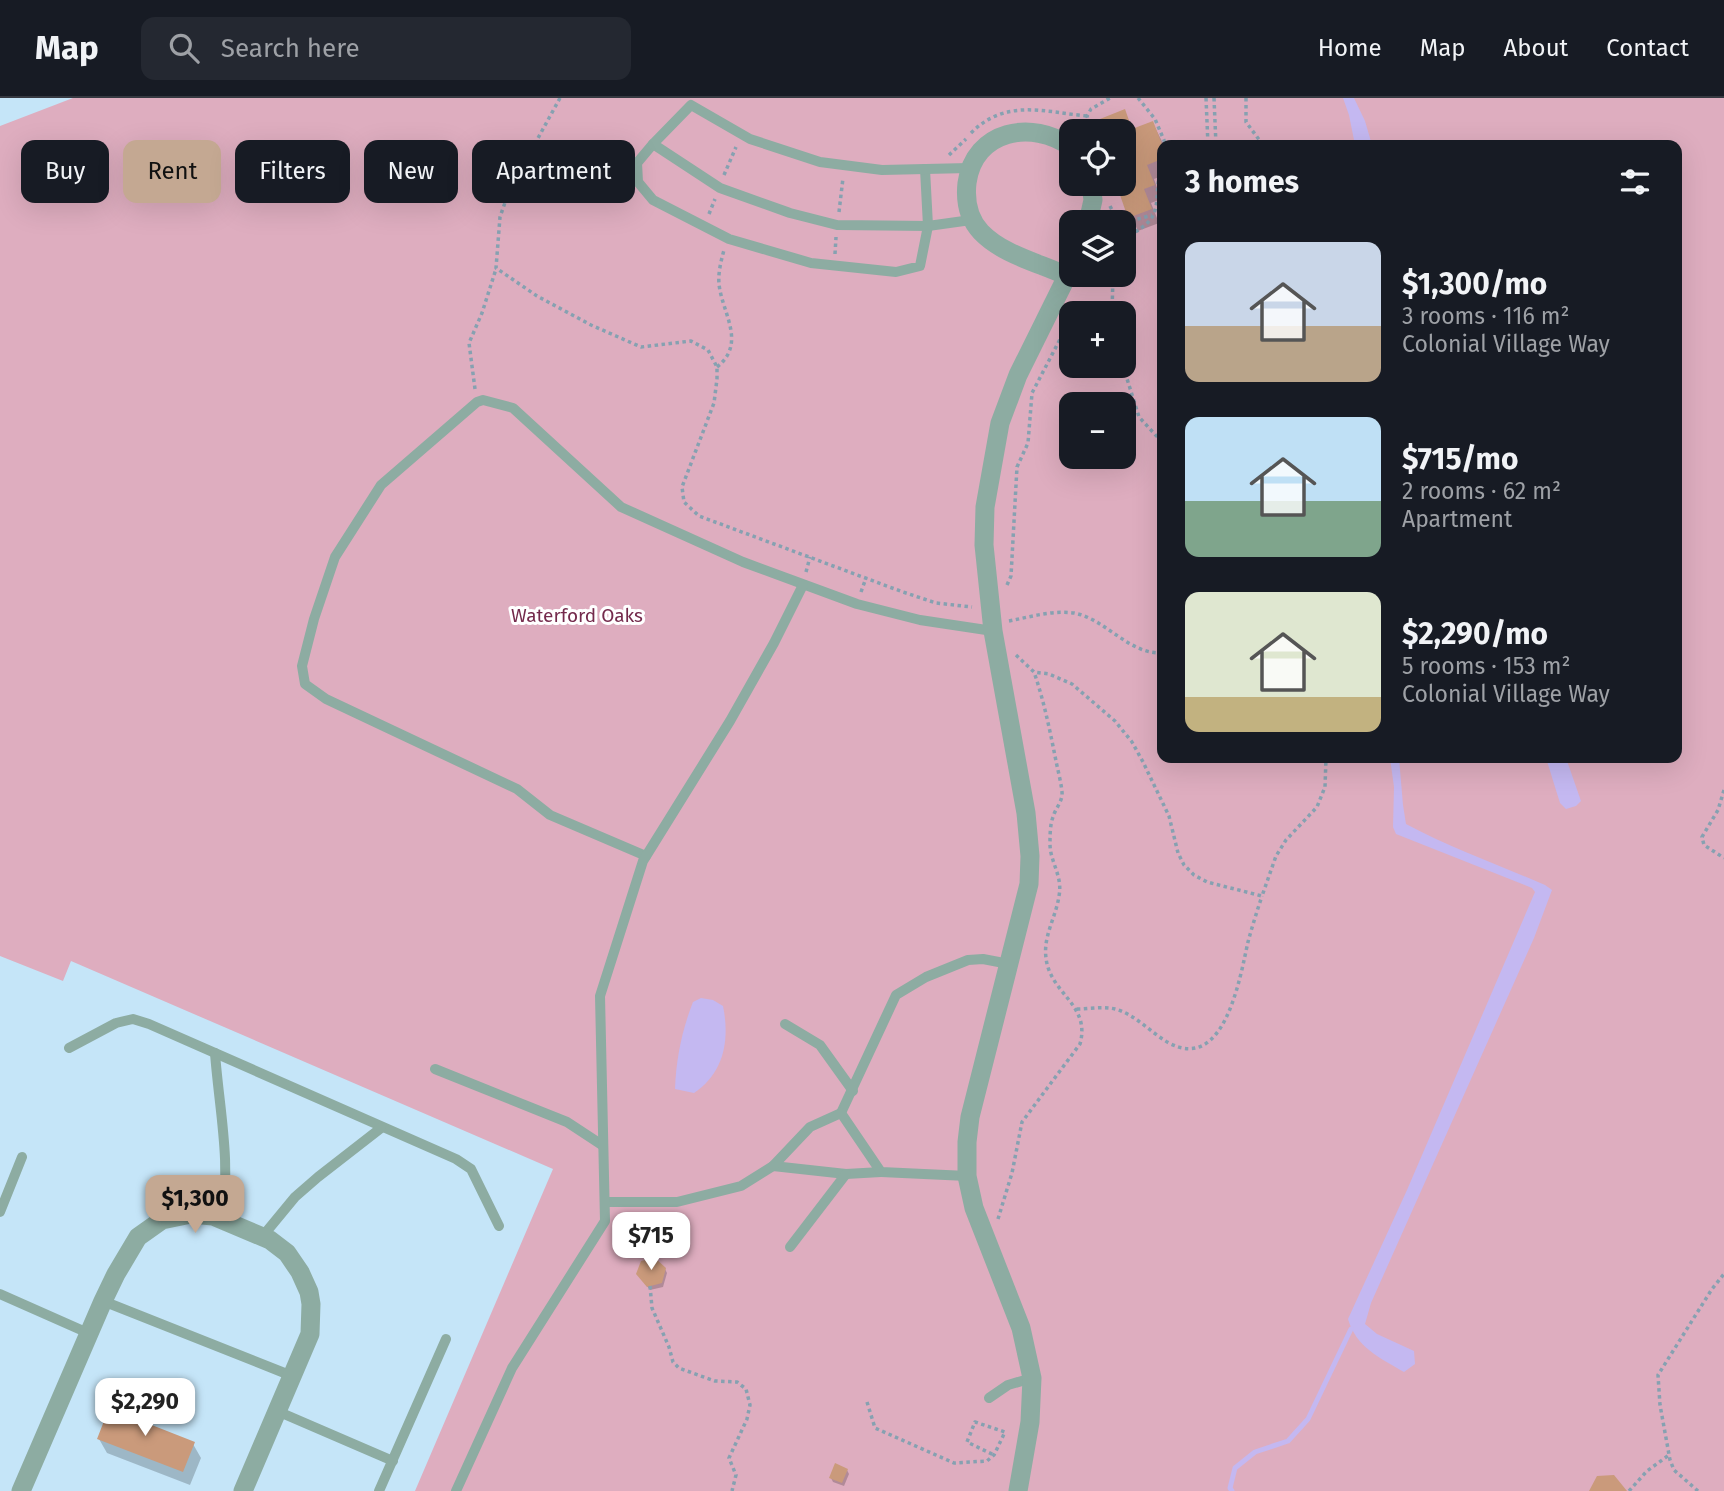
<!DOCTYPE html>
<html lang="en">
<head>
<meta charset="utf-8">
<style>
	body { margin:0; font-family:"Fira Sans",sans-serif; background:#242831; color:#f1f3f6; height:100vh; display:flex; flex-direction:column; font-size:26px; white-space:nowrap }
	* { box-sizing:border-box; margin:0 }
	p { font-size:23px; color:#9ea1a6 }
	.icon { flex:none; width:38px; height:38px; fill:none; stroke:currentColor; stroke-width:2; stroke-linecap:round; stroke-linejoin:round }
	.map { position:relative; flex:1; overflow:hidden }
	.panel { position:absolute; left:1157px; top:42px; width:525px; height:623px; display:flex; flex-direction:column; background:#171b24; border-radius:14px; box-shadow:0 7px 28px #0002 }
	.panel>* { flex:none }
	.hud { position:absolute; left:21px; top:42px; width:665px; height:63px; display:flex; gap:14px }
	.buttons { position:absolute; left:1059px; top:21px; display:grid; gap:14px }
	.buttons a { display:grid; place-items:center; width:77px; height:77px; border-radius:14px; background:#171b24; box-shadow:0 7px 28px #0002; font-size:35px }
	.price { position:absolute; translate:-50% -60px; padding:0 16px; border-radius:14px; background:#fff; color:#222; font-size:23px; line-height:46px; filter:drop-shadow(0 2px 4px #0008) }
	.price::after { content:''; position:absolute; left:50%; top:42px; width:21px; height:16px; margin-left:-10px; background:inherit; clip-path:polygon(0 0,100% 0,50% 100%) }
	.price.current { background:#c4a892; color:#111 }
	ul { padding:0; list-style:none }
	li { display:flex; align-items:center; gap:21px; height:175px; padding:0 28px }
	li span { display:grid; place-items:center; flex:none; width:196px; height:140px; border-radius:14px; color:#555 }
	li>.icon { margin-inline-start:auto }
	span .icon { width:84px; height:84px; fill:#fffc; stroke-width:1 }
	li b { font-size:30px }
	h2 { display:flex; justify-content:space-between; align-items:center; height:84px; padding:0 28px; font-size:30px }
	.pill { padding:0 24px; border-radius:14px; background:#171b24; box-shadow:0 7px 28px #0002; font-size:24px; line-height:63px }
	.pill.current { background:#c4a892; color:#111 }
	header { display:flex; align-items:center; gap:42px; box-sizing:border-box; height:98px; padding:0 35px; background:#171b24; border-bottom:2px solid #363941 }
	header strong { font-size:33px }
	nav { display:flex; gap:38px; margin-inline-start:auto; font-size:24px }
	.search { width:490px; height:63px; background:#242831; display:flex; align-items:center; gap:18px; box-sizing:border-box; padding:0 24px; border-radius:14px; color:#9ea1a6; font-size:26px }
	.map>svg:first-child { display:block }
</style>
</head>
<body>
<header>
<strong>Map</strong>
<div class="search"><svg class="icon" aria-label="search" viewBox="0 0 24 24"><circle cx="10" cy="10" r="6"/><path d="M15 15l6 6"/></svg>Search here</div>
<nav><a>Home</a><a>Map</a><a>About</a><a>Contact</a></nav>
</header>
<div class="map">
<svg width="1724" height="1393" viewBox="0 0 1724 1393">
	<rect width="100%" height="100%" fill="#c5e5f8"/>
	<path fill="#deadbf" fill-rule="evenodd" d="M73,0H1724V1393H415L553,1071L71,863L63,883L0,858V28ZM1071,33H1124V86H1071ZM1162,47H1676V660H1162ZM1071,124H1124V177H1071ZM1071,215H1124V268H1071ZM1071,306H1124V359H1071Z"/>
	<g fill="#c4b8f1">
		<path d="M1343,0H1354L1365,23L1372,47H1355L1349,17Z"/>
		<path d="M1390,660H1399L1403,707L1406,726C1451,750 1499,767 1545,787L1552,792L1534,840L1371,1205L1365,1226L1377,1236L1414,1253L1415,1266L1404,1274C1380,1260 1356,1249 1348,1221L1407,1092L1535,794L1532,790L1396,736L1393,729L1394,689Z"/>
		<path d="M1546,660H1566L1581,703L1576,708L1566,711L1560,705Z"/>
		<path d="M701,900L713,902L723,908C730,942 724,975 694,995L675,991C676,961 682,932 693,904Z"/>
	</g>
	<g fill="#0003">
		<path d="M1124,13L1134,33L1153,26L1164,47L1162,78L1154,81L1161,101L1151,105L1159,125L1138,133L1122,98L1132,94L1131,71L1126,56L1124,57V33H1107L1103,22Z"/>
		<path d="M665,1171L667,1175L663,1189L650,1192L641,1180Z"/>
		<path d="M140,1318L146,1327L193,1346L201,1360L190,1387L107,1355L99,1341Z"/>
		<path d="M847,1372L849,1376L844,1388L833,1384L831,1380Z"/>
	</g>
	<g fill="none" stroke-linecap="round" stroke-linejoin="round">
		<path stroke="#c4b8f1" stroke-width="5" d="M1232,1393L1230,1390L1235,1370L1255,1354L1288,1343L1308,1321L1351,1231"/>
	</g>
	<g fill="#ca9a7b">
		<path d="M1125,11L1132,31L1153,23L1162,46V61L1147,67L1155,87L1144,91L1152,111L1128,120L1120,97L1130,93L1124,77V72L1129,70L1124,55V35L1128,33H1105L1100,21Z"/>
		<path d="M655,1160L666,1170L662,1185L647,1189L636,1176L641,1163Z"/>
		<path d="M111,1305L142,1316L139,1322L195,1344L183,1374L97,1341Z"/>
		<path d="M835,1365L848,1371L842,1385L829,1380Z"/>
		<path d="M1614,1377L1627,1393H1589L1597,1378Z"/>
	</g>
	<g fill="none" stroke-linecap="round" stroke-linejoin="round">
		<g stroke="#86a1b1" stroke-width="3.5" stroke-dasharray="3.5 3.5" stroke-linecap="butt">
			<path d="M560,0L509,93L500,119L496,170L537,198L591,227L641,249L691,243L708,252L717,269V281L714,305L682,389L684,404L699,418L903,494L936,505L972,509"/>
			<path d="M1138,0L1155,21L1166,47"/>
			<path d="M1206,0L1208,47"/>
			<path d="M1214,0L1216,47"/>
			<path d="M1246,0V24L1263,47"/>
			<path d="M1092,33L1087,18L1091,11L1110,0"/>
			<path d="M971,35C1006,0 1044,14 1087,18"/>
			<path d="M949,57L966,41"/>
			<path d="M724,77L736,49"/>
			<path d="M1110,108L1118,124"/>
			<path d="M839,114L843,80"/>
			<path d="M709,116L715,101"/>
			<path d="M1124,125L1152,117"/>
			<path d="M1124,142C1132,135 1144,130 1151,121C1161,106 1154,87 1162,71"/>
			<path d="M835,156L836,139"/>
			<path d="M1112,215L1113,177"/>
			<path d="M1123,268L1139,319L1162,344"/>
			<path d="M717,269C747,245 722,215 719,186C718,175 721,163 724,152"/>
			<path d="M475,291L469,245L482,215L496,171"/>
			<path d="M806,474L810,459"/>
			<path d="M1007,487L1011,478L1017,369L1028,345L1032,295L1069,224V217"/>
			<path d="M861,494L866,480"/>
			<path d="M1009,523C1030,519 1052,512 1074,515C1106,521 1128,556 1162,555"/>
			<path d="M1016,557L1034,574L1049,576L1072,586L1115,623L1132,644L1143,664L1169,718L1178,755L1184,767L1194,777L1207,784L1262,798L1276,758L1286,742L1317,709L1325,689L1326,660"/>
			<path d="M1724,692L1718,712L1702,739L1704,747L1724,760"/>
			<path d="M1077,911C1089,911 1103,908 1115,911C1135,916 1151,935 1169,945C1225,975 1240,879 1248,844C1252,829 1257,813 1262,798"/>
			<path d="M998,1121L1012,1075L1022,1024L1080,946C1091,906 1050,896 1046,860C1043,838 1056,819 1059,798C1063,778 1050,764 1050,746C1050,737 1050,727 1053,719C1055,711 1063,703 1062,694C1061,684 1058,673 1056,663C1050,633 1044,603 1034,574"/>
			<path d="M650,1188L652,1210L669,1249L673,1264L679,1270L698,1277L715,1283L737,1284L746,1291L750,1307L747,1321L729,1360L736,1377L732,1393"/>
			<path d="M867,1304L875,1330L954,1365L987,1363L994,1357L1005,1334L975,1324L967,1344L994,1357"/>
			<path d="M1629,1393L1647,1373L1669,1357"/>
			<path d="M1698,1393L1674,1372L1670,1362L1660,1307L1658,1277L1712,1191L1724,1176"/>
		</g>
		<g stroke="#8daca2" stroke-width="10">
			<path d="M653,46L637,65L638,84L653,102L729,141L811,165L896,174L920,168L928,128L925,71"/>
			<path d="M969,70L882,72L820,64L750,41L691,7L653,46L720,90L790,115L837,127L928,128L971,122"/>
			<path d="M646,758L550,717L517,691L326,601L305,586L302,568L314,521L335,459L381,387L477,304L483,302L513,310L621,409L743,464L857,506L920,522L993,533"/>
			<path d="M785,926L820,947L853,993"/>
			<path d="M69,950L116,925L133,921L149,926L456,1061L471,1071L499,1128"/>
			<path d="M215,955C219,1010 232,1068 221,1122"/>
			<path d="M435,971L567,1024L602,1047"/>
			<path d="M841,1015L896,897L926,879L968,862L983,861L1009,866"/>
			<path d="M773,1068L846,1076L881,1074"/>
			<path d="M605,1104H677L741,1088L773,1068L810,1029L841,1015L881,1074L967,1078"/>
			<path d="M0,1114L22,1059"/>
			<path d="M262,1139L295,1099L318,1079L381,1030"/>
			<path d="M790,1149L846,1076"/>
			<path d="M0,1196L88,1235"/>
			<path d="M103,1203L292,1278"/>
			<path d="M989,1300L1008,1287L1032,1280"/>
			<path d="M277,1313L393,1363"/>
			<path d="M379,1393L446,1241"/>
			<path d="M456,1393L512,1270L605,1123L600,898L643,763L730,623L774,545L803,487"/>
		</g>
		<g stroke="#8daca2" stroke-width="19">
			<path d="M1088,124L1093,102L1091,86"/>
			<path d="M1067,178C1040,165 1003,157 981,134C968,120 965,103 967,85C974,32 1032,21 1071,49"/>
			<path d="M21,1393L103,1203L116,1176L138,1139L162,1122L191,1116L213,1118L270,1142L287,1155L300,1174L309,1194L311,1206L310,1236L243,1393"/>
			<path d="M1018,1393L1030,1324L1032,1280L1021,1230L974,1110L967,1078V1044L970,1019L1029,786L1030,758L1026,715L993,533L984,447L985,409L1000,325L1018,277L1071,170"/>
		</g>
	</g>
	<g text-anchor="middle" dominant-baseline="central" stroke-width="6" stroke-linejoin="round" paint-order="stroke">
		<g font-size="19" fill="#742a4c" stroke="#fff">
			<text x="577" y="517">Waterford Oaks</text>
		</g>
	</g>
</svg>
<div class="buttons">
<a><svg class="icon" aria-label="locate" viewBox="0 0 24 24"><circle cx="12" cy="12" r="6"/><path d="M12 2v4M12 18v4M2 12h4M18 12h4"/></svg></a>
<a><svg class="icon" aria-label="layers" viewBox="0 0 24 24"><path d="M12 4l9 5-9 5-9-5zM3 14l9 5 9-5"/></svg></a>
<a>+</a>
<a>−</a>
</div>
<b class="price current" style="left:195px;top:1137px">$1,300</b>
<b class="price" style="left:651px;top:1174px">$715</b>
<b class="price" style="left:145px;top:1340px">$2,290</b>
<div class="hud">
<a class="pill">Buy</a>
<a class="pill current">Rent</a>
<a class="pill">Filters</a>
<a class="pill">New</a>
<a class="pill">Apartment</a>
</div>
<section class="panel">
<h2>3 homes<svg class="icon" aria-label="filters" viewBox="0 0 24 24"><path d="M4 7h16M4 17h16"/><circle cx="9" cy="7" r="2"/><circle cx="15" cy="17" r="2"/></svg></h2>
<ul>
<li><span style="background:linear-gradient(#c9d6e8 60%,#b9a48a 0)"><svg class="icon" aria-label="home" viewBox="0 0 24 24"><path d="M3 11l9-7 9 7M6 9v11h12V9"/></svg></span><div><b>$1,300/mo</b><p>3 rooms · 116 m²</p><p>Colonial Village Way</p></div></li>
<li><span style="background:linear-gradient(#bfe0f5 60%,#7fa58c 0)"><svg class="icon" aria-label="home" viewBox="0 0 24 24"><path d="M3 11l9-7 9 7M6 9v11h12V9"/></svg></span><div><b>$715/mo</b><p>2 rooms · 62 m²</p><p>Apartment</p></div></li>
<li><span style="background:linear-gradient(#dfe7d0 75%,#c2b280 0)"><svg class="icon" aria-label="home" viewBox="0 0 24 24"><path d="M3 11l9-7 9 7M6 9v11h12V9"/></svg></span><div><b>$2,290/mo</b><p>5 rooms · 153 m²</p><p>Colonial Village Way</p></div></li>
</ul>
</section>
</div>
</body>
</html>
